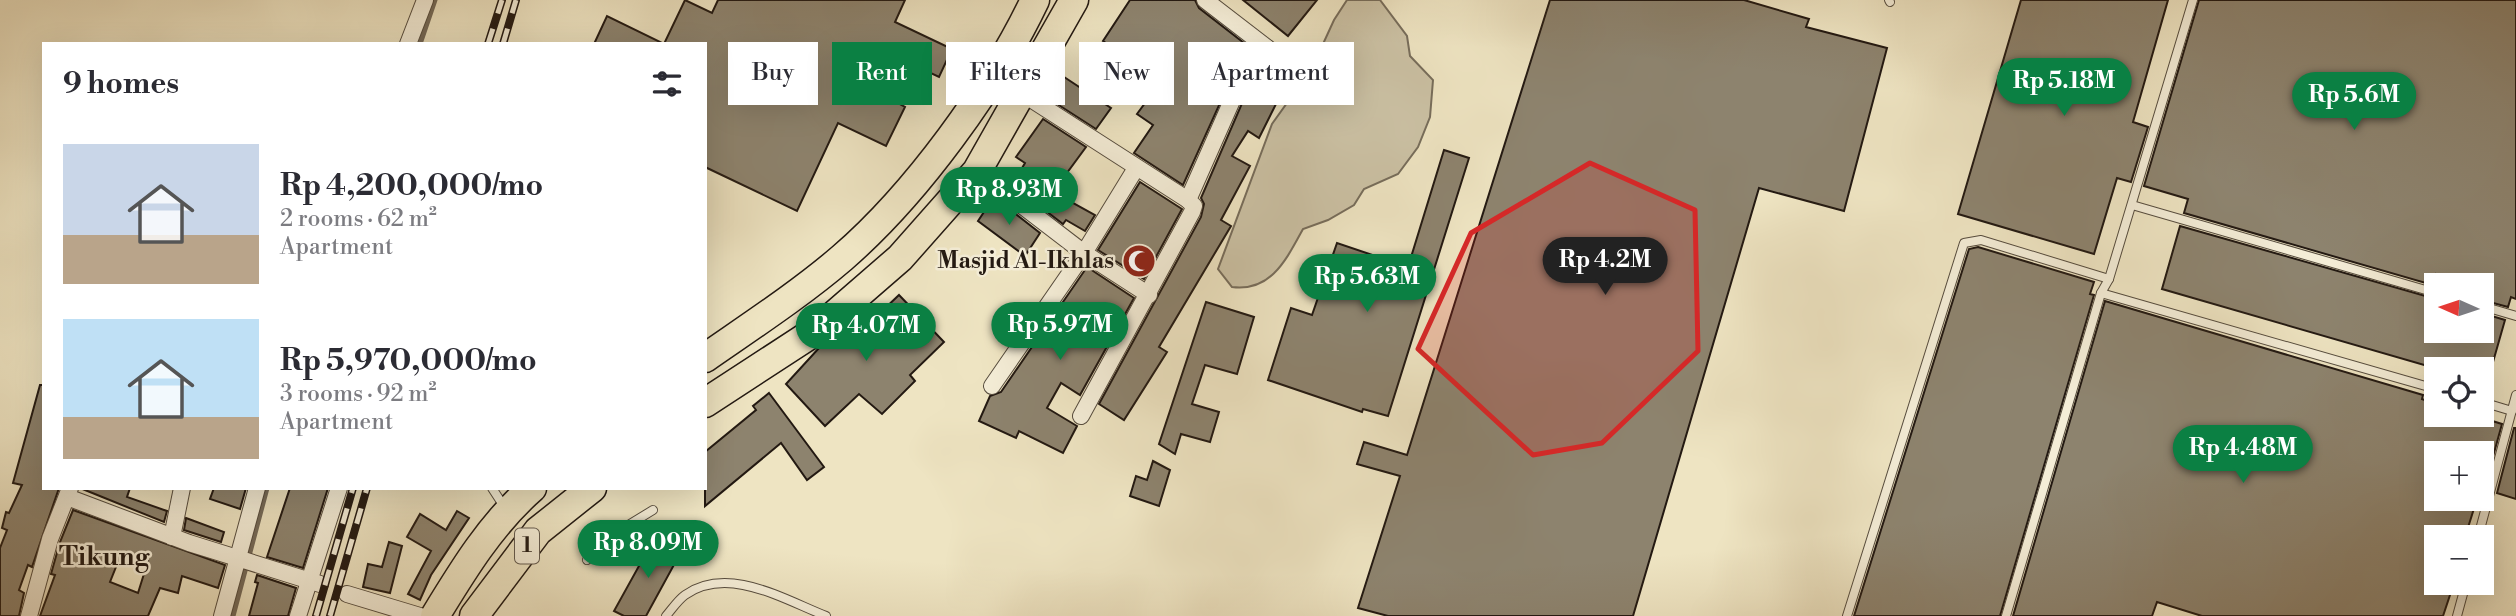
<!DOCTYPE html>
<html lang="en">
<head>
<meta charset="utf-8">
<style>
	body { margin:0; font-family:"Libre Bodoni",serif; background:#f2f2f3; color:#2b2b33; height:100vh; display:flex; flex-direction:column; font-size:26px; white-space:nowrap }
	* { box-sizing:border-box; margin:0 }
	p { font-size:23px; color:#7c7c81 }
	.icon { flex:none; width:38px; height:38px; fill:none; stroke:currentColor; stroke-width:2; stroke-linecap:round; stroke-linejoin:round }
	.map { position:relative; flex:1; overflow:hidden }
	.details { position:absolute; left:42px; top:42px; width:665px; height:448px; display:flex; flex-direction:column; background:#fff; border-radius:0px; box-shadow:0 7px 28px #0002 }
	.details>* { flex:none }
	.top-card { position:absolute; left:728px; top:42px; width:665px; height:63px; display:flex; gap:14px }
	.needle { width:46px; rotate:273deg }
	.fabs { position:absolute; left:2424px; top:273px; display:grid; gap:14px }
	.fabs a { display:grid; place-items:center; width:70px; height:70px; border-radius:0px; background:#fff; box-shadow:0 7px 28px #0002; font-size:35px }
	.price { position:absolute; translate:-50% -60px; padding:0 16px; border-radius:24px; background:#0b8043; color:#fff; font-size:23px; line-height:46px; filter:drop-shadow(0 2px 4px #0008) }
	.price::after { content:''; position:absolute; left:50%; top:42px; width:21px; height:16px; margin-left:-10px; background:inherit; clip-path:polygon(0 0,100% 0,50% 100%) }
	.price.selected { background:#222; color:#fff }
	ul { padding:0; list-style:none }
	li { display:flex; align-items:center; gap:21px; height:175px; padding:0 21px }
	li span { display:grid; place-items:center; flex:none; width:196px; height:140px; border-radius:0px; color:#555 }
	li>.icon { margin-inline-start:auto }
	span .icon { width:84px; height:84px; fill:#fffc; stroke-width:1 }
	li b { font-size:30px }
	h2 { display:flex; justify-content:space-between; align-items:center; height:84px; padding:0 21px; font-size:30px }
	.chip { padding:0 24px; border-radius:0px; background:#fff; box-shadow:0 7px 28px #0002; font-size:24px; line-height:63px }
	.chip.selected { background:#0b8043; color:#fff }
	.map>svg:first-child { display:block }
</style>
</head>
<body>
<div class="map">
<svg width="2516" height="616" viewBox="0 0 2516 616">
	<rect width="100%" height="100%" fill="#eee4c2"/>
	<filter id="stains"><feTurbulence type="fractalNoise" baseFrequency=".00286" numOctaves="4"/><feColorMatrix values="0 0 0 0 .2 0 0 0 0 .09 0 0 0 0 .02 0 0 0 .5 -.17"/></filter>
	<radialGradient id="worn" r=".72"><stop offset=".6" stop-color="#630" stop-opacity="0"/><stop offset="1" stop-color="#630" stop-opacity=".3"/></radialGradient>
	<path fill="#cbc1a4" stroke="#776d5b" stroke-width="2" d="M1347,0H1380L1407,36L1410,56L1433,80L1430,117L1418,147L1398,174L1364,189L1354,205L1328,220L1303,229C1286,260 1271,292 1232,287L1218,269L1272,124L1312,68L1334,20Z"/>
	<g fill="none" stroke-linecap="round" stroke-linejoin="round">
		<g stroke="#736958" stroke-width="5">
			<path d="M420,44L435,0"/>
			<path d="M233,616L267,488"/>
		</g>
	</g>
	<g fill="#8d836e" stroke="#231912" stroke-width="2" fill-rule="evenodd">
		<path d="M685,0L712,13L718,0H905L895,22L952,49L939,77L916,66L898,103L905,107L886,146L838,123L797,211L705,167V44H594L607,16L664,44Z"/>
		<path d="M1130,0H1195L1199,8L1253,50L1225,92L1183,185L1134,153L1153,125L1137,114L1148,99L1131,87L1144,69L1103,41Z"/>
		<path d="M1243,0H1317L1288,36Z"/>
		<path d="M1550,0H1744L1809,19L1806,27L1887,48L1844,211L1759,188L1633,616H1388L1358,608L1400,476L1357,464L1364,442L1407,455Z"/>
		<path d="M2021,0H2168L2133,122L2148,127L2131,182L2117,178L2094,254L1958,214Z"/>
		<path d="M2199,0H2516V299L2511,297L2508,307L2482,300V285L2436,274V286L2184,213L2188,199L2144,186Z"/>
		<path d="M1055,71L1111,108L1096,129L1040,93Z"/>
		<path d="M1263,72L1286,84L1259,138L1248,131L1232,156L1250,166L1221,220L1231,226L1159,347L1167,352L1124,420L1099,404L1201,217L1204,204L1201,198L1243,101Z"/>
		<path d="M1043,119L1086,147L1053,192L1095,215L1085,231L1066,220L1063,224L1012,185L1025,163L1016,157Z"/>
		<path d="M1444,150L1469,158L1388,416L1363,409L1362,412L1268,380L1291,308L1312,315L1337,243L1408,267Z"/>
		<path d="M1140,182L1182,209L1144,279L1098,250Z"/>
		<path d="M994,197L1040,233L1025,256L978,221Z"/>
		<path d="M2180,226L2436,299V331H2482V313L2505,320L2491,369H2438L2162,289Z"/>
		<path d="M1978,247L2094,282L2090,294L2094,295L2000,616H1854L1969,249Z"/>
		<path d="M1087,267L1134,298L1080,395L1061,383L1047,408L1077,426L1063,453L1019,431L1016,438L979,421L990,396L1001,392Z"/>
		<path d="M899,295L944,342L910,375L915,381L882,414L859,394L825,426L786,384L819,348L849,324L859,333Z"/>
		<path d="M2105,301L2423,395L2422,399L2436,404V415H2473L2502,424L2484,489L2482,488V453H2436V499H2477L2465,537H2436V583H2454L2443,616H2202L2157,602L2152,616H2013Z"/>
		<path d="M1206,302L1254,317L1237,374L1205,365L1192,404L1219,412L1210,442L1181,434L1175,454L1159,444Z"/>
		<path d="M40,385H44V488H59L32,567L28,565L19,590L24,593L19,616H0V548L7,530L2,528L6,512L9,513L22,485L13,483Z"/>
		<path d="M769,393L824,467L807,480L781,443L705,506V452L756,410L753,406Z"/>
		<path d="M2514,428H2516V499L2497,493Z"/>
		<path d="M1153,461L1170,470L1159,506L1130,496L1136,476L1147,480Z"/>
		<path d="M80,488H130L127,497L167,511L164,522Z"/>
		<path d="M214,488H246L240,509L210,499Z"/>
		<path d="M290,488H328L303,568L267,557Z"/>
		<path d="M73,510L225,565L218,588L182,576L178,593L160,588L148,616H40L55,575L51,574L60,542ZM122,552L148,561L138,593L110,582Z"/>
		<path d="M457,511L469,518L431,575L420,600L408,594L431,551L407,537L420,514L446,530Z"/>
		<path d="M186,518L224,532L221,542L184,530Z"/>
		<path d="M655,537L681,552L646,616H624L614,611Z"/>
		<path d="M389,542L402,546L390,593L363,587L368,564L382,567Z"/>
		<path d="M257,575L296,588L288,616H249L258,583L255,582Z"/>
	</g>
	<g fill="none" stroke-linecap="round" stroke-linejoin="round">
		<defs>
			<g id="lane">
				<path d="M1889,0L1890,2"/>
				<path d="M2132,205L2436,293"/>
				<path d="M2101,293L2436,389"/>
				<path d="M2482,306L2516,316"/>
				<path d="M2482,402L2512,411"/>
				<path d="M492,488L505,508"/>
				<path d="M2478,537L2516,395"/>
				<path d="M587,560L617,532L653,510"/>
				<path d="M666,616C672,609 678,600 685,595C728,565 783,599 826,616"/>
				<path d="M1847,616L1964,243L1981,240L2109,279"/>
				<path d="M2006,616L2101,293L2109,279L2193,0"/>
				<path d="M2457,616L2466,583"/>
			</g>
			<g id="street">
				<path d="M1205,0L1296,70"/>
				<path d="M408,44L425,0"/>
				<path d="M1023,94L1188,200"/>
				<path d="M977,171L1084,253L1149,295"/>
				<path d="M992,386L1084,253L1133,173"/>
				<path d="M1081,416L1192,212L1194,206L1188,200L1234,96L1267,48"/>
				<path d="M67,497L189,543L320,584"/>
				<path d="M172,537L182,488"/>
				<path d="M347,594L420,616"/>
				<path d="M29,616L50,539L70,488"/>
				<path d="M222,616L257,488"/>
				<path d="M298,616L339,488"/>
			</g>
			<g id="highway">
				<path d="M705,358C751,326 800,294 842,258C916,194 993,88 1035,0"/>
				<path d="M705,403L817,330L900,258L977,171L1074,0"/>
				<path d="M435,616C463,570 491,524 532,488"/>
				<path d="M474,616L538,531L592,488"/>
			</g>
		</defs>
		<use href="#lane" stroke="#564c3e" stroke-width="10"/>
		<use href="#street" stroke="#564c3e" stroke-width="18"/>
		<use href="#highway" stroke="#231912" stroke-width="31"/>
		<use href="#lane" stroke="#f4edd7" stroke-width="8"/>
		<use href="#street" stroke="#f4edd7" stroke-width="16"/>
		<use href="#highway" stroke="#eee4c2" stroke-width="28"/>
		<defs>
			<g id="rail">
				<path d="M488,44L502,0"/>
				<path d="M503,44L516,0"/>
				<path d="M316,616L353,488"/>
				<path d="M330,616L367,488"/>
			</g>
		</defs>
		<use href="#rail" stroke="#231912" stroke-width="8"/>
		<use href="#rail" stroke="#f4edd7" stroke-width="5" stroke-dasharray="16" stroke-linecap="butt"/>
	</g>
	<path fill="#d62828" fill-opacity="0.2" stroke="#d62828" stroke-width="5" stroke-linejoin="round" d="M1590,163L1695,210L1698,351L1602,443L1533,455L1418,349L1471,233Z"/>
	<defs>
		<symbol id="mosque-disc" viewBox="-11 -11 22 22"><circle r="9.5" fill="#8f2418" stroke="#f4edd7"/><path d="M3.5-4.9A6 6 0 1 0 3.5 4.9A5 5 0 1 1 3.5-4.9Z" fill="#fff"/></symbol>
	</defs>
	<g fill-rule="evenodd">
		<use href="#mosque-disc" x="1120" y="242" width="38" height="38"/>
	</g>
	<g text-anchor="middle" dominant-baseline="central" stroke-width="5" stroke-linejoin="round" paint-order="stroke">
		<rect fill="#f4edd7" stroke="#62594d" stroke-width="2" x="515" y="528.5" width="24" height="35" rx="5"/>
		<g font-size="21" font-weight="bold" fill="#231912">
			<text x="527" y="546">1</text>
		</g>
		<g font-size="23" font-weight="bold" fill="#231912" stroke="#f4edd7" text-anchor="end">
			<text x="1114" y="261">Masjid Al-Ikhlas</text>
		</g>
		<g font-size="26" font-weight="bold" fill="#231912" stroke="#f4edd7">
			<text x="104" y="557">Tikung</text>
		</g>
	</g>
	<rect width="100%" height="100%" filter="url(#stains)"/>
	<rect width="100%" height="100%" fill="url(#worn)"/>
</svg>
<div class="fabs">
<a><svg class="needle" viewBox="-14 -14 28 28"><path d="M0-13l5 13h-10z" fill="#e53935"/><path d="M0 13l5-13h-10z" fill="#7c7c81"/></svg></a>
<a><svg class="icon" aria-label="locate" viewBox="0 0 24 24"><circle cx="12" cy="12" r="6"/><path d="M12 2v4M12 18v4M2 12h4M18 12h4"/></svg></a>
<a>+</a>
<a>−</a>
</div>
<b class="price" style="left:2064px;top:118px">Rp 5.18M</b>
<b class="price" style="left:2354px;top:132px">Rp 5.6M</b>
<b class="price" style="left:1009px;top:227px">Rp 8.93M</b>
<b class="price selected" style="left:1605px;top:297px">Rp 4.2M</b>
<b class="price" style="left:1367px;top:314px">Rp 5.63M</b>
<b class="price" style="left:1060px;top:362px">Rp 5.97M</b>
<b class="price" style="left:866px;top:363px">Rp 4.07M</b>
<b class="price" style="left:2243px;top:485px">Rp 4.48M</b>
<b class="price" style="left:648px;top:580px">Rp 8.09M</b>
<div class="top-card">
<a class="chip">Buy</a>
<a class="chip selected">Rent</a>
<a class="chip">Filters</a>
<a class="chip">New</a>
<a class="chip">Apartment</a>
</div>
<section class="details">
<h2>9 homes<svg class="icon" aria-label="filters" viewBox="0 0 24 24"><path d="M4 7h16M4 17h16"/><circle cx="9" cy="7" r="2"/><circle cx="15" cy="17" r="2"/></svg></h2>
<ul>
<li><span style="background:linear-gradient(#c9d6e8 65%,#b9a48a 0)"><svg class="icon" aria-label="home" viewBox="0 0 24 24"><path d="M3 11l9-7 9 7M6 9v11h12V9"/></svg></span><div><b>Rp 4,200,000/mo</b><p>2 rooms · 62 m²</p><p>Apartment</p></div></li>
<li><span style="background:linear-gradient(#bfe0f5 70%,#b9a48a 0)"><svg class="icon" aria-label="home" viewBox="0 0 24 24"><path d="M3 11l9-7 9 7M6 9v11h12V9"/></svg></span><div><b>Rp 5,970,000/mo</b><p>3 rooms · 92 m²</p><p>Apartment</p></div></li>
</ul>
</section>
</div>
</body>
</html>
